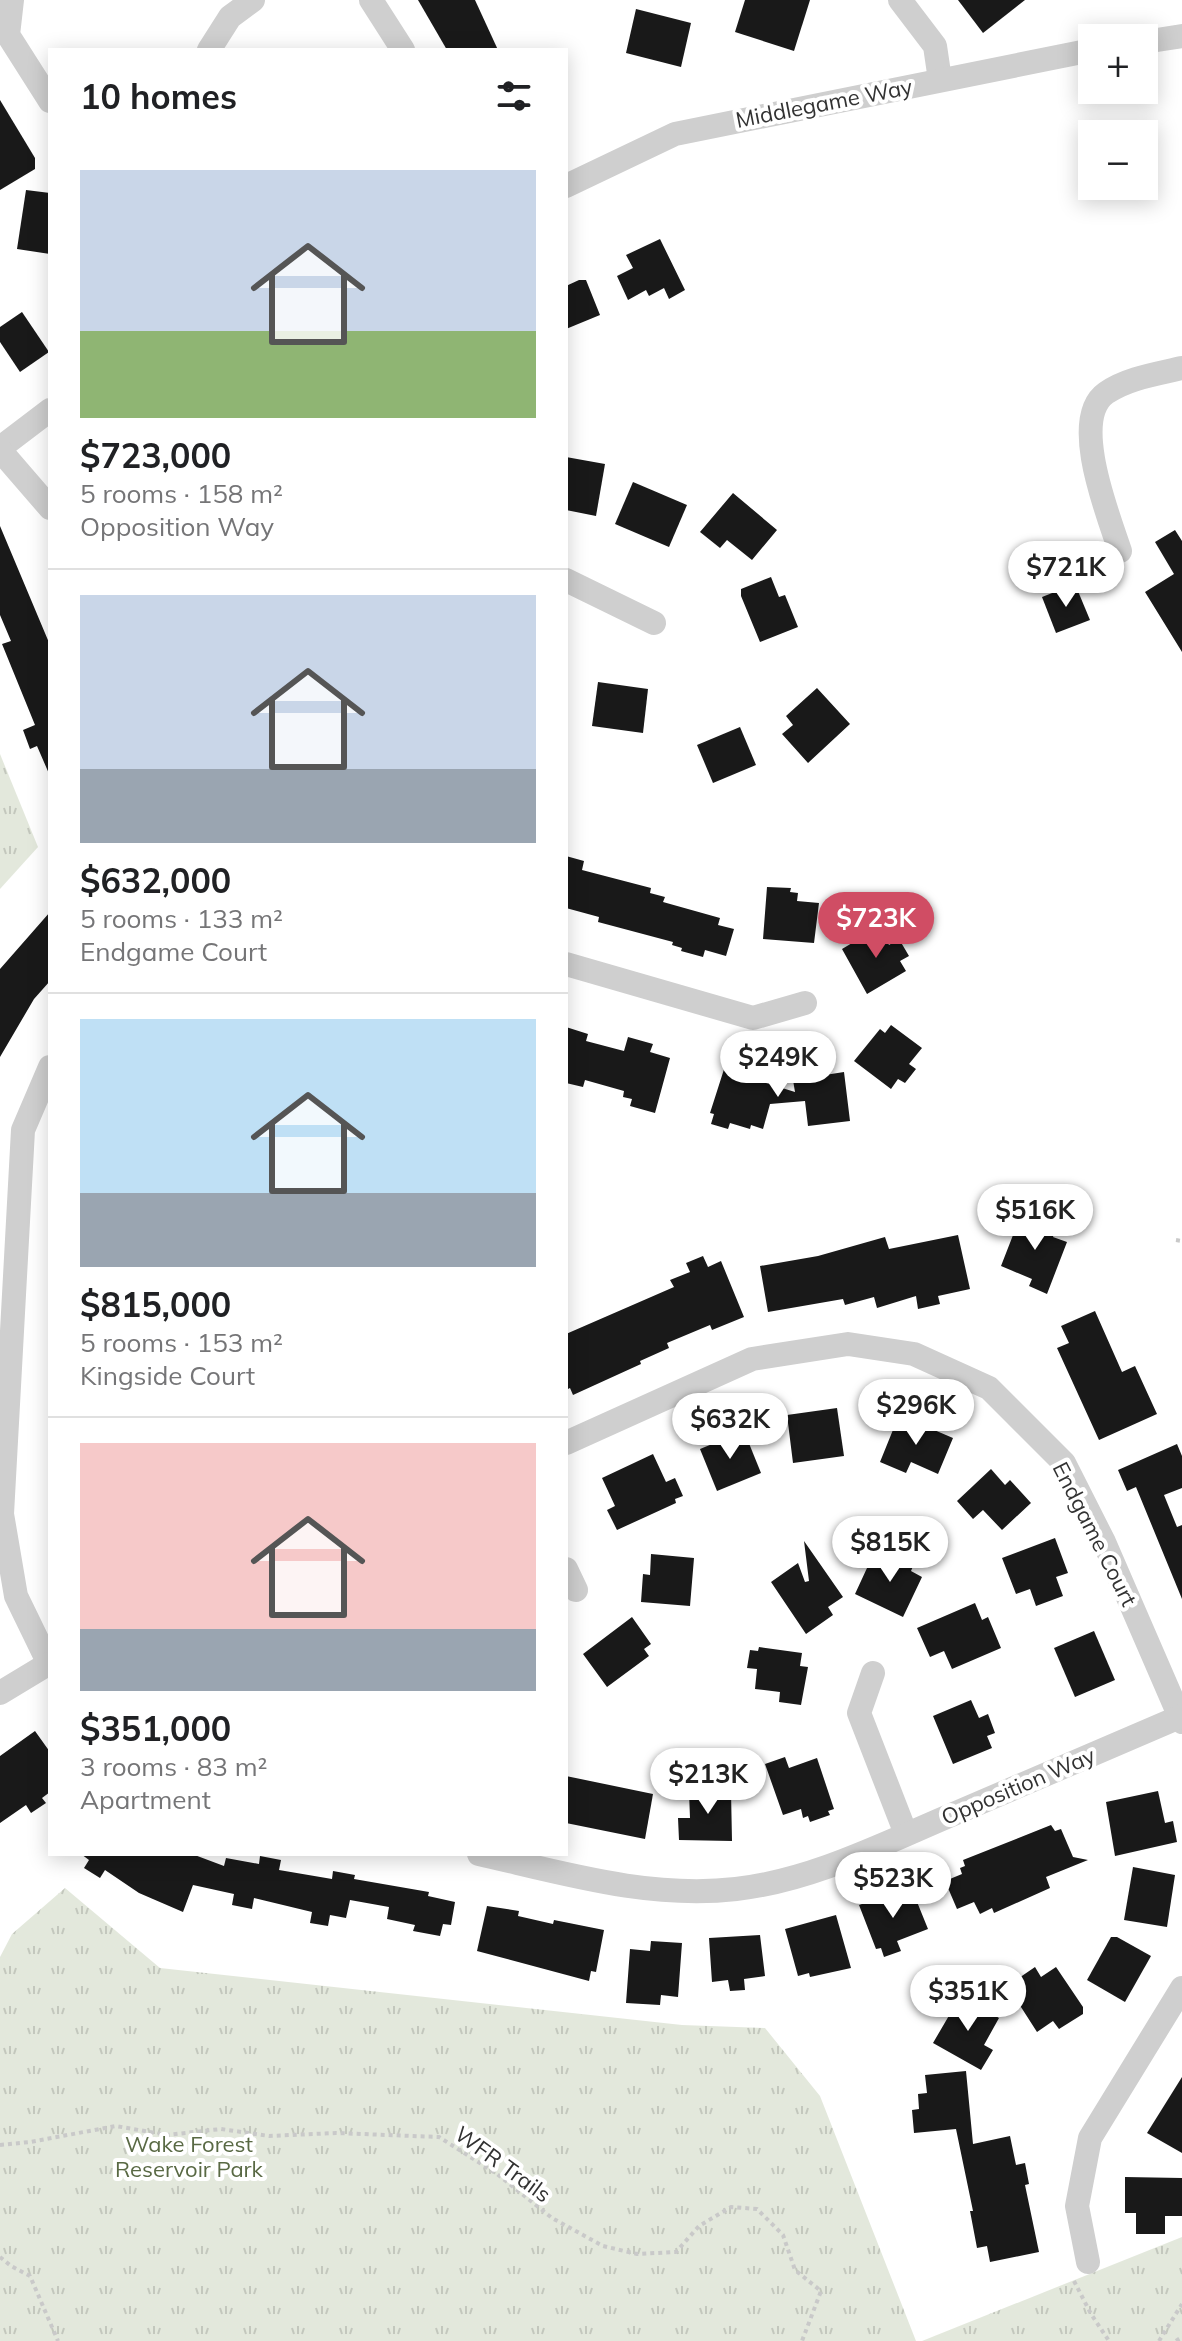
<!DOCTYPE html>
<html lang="en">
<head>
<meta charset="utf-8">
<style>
	body { margin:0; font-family:Mulish,sans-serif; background:#f6f6f6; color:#202124; height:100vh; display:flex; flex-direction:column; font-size:30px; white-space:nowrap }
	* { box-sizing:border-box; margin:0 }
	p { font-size:26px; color:#757577 }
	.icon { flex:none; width:44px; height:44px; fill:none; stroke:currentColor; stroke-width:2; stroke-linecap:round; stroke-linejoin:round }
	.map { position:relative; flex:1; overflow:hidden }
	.sheet { position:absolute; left:48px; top:48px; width:520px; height:1808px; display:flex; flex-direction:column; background:#fff; border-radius:0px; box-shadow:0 4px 20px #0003 }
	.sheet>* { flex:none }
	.buttons { position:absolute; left:1078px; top:24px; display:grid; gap:16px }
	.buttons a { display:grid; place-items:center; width:80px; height:80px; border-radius:0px; background:#fff; box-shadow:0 4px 20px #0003; font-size:40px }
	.price { position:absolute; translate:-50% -68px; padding:0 18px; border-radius:28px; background:#fff; color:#222; font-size:26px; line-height:52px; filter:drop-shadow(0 2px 4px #0008) }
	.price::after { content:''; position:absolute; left:50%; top:48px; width:24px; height:18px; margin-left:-12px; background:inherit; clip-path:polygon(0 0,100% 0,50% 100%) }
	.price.on { background:#d04d64; color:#fff }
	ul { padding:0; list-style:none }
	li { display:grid; align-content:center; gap:16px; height:424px; padding:0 32px }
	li+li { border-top:2px solid #e0e0e0 }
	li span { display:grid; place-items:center; height:248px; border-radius:0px; color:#555 }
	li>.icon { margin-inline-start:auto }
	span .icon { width:144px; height:144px; fill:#fffc; stroke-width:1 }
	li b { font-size:34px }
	h2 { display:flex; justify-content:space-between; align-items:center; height:96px; padding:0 32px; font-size:34px }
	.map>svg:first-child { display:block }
</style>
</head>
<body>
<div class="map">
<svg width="1182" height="2341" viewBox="0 0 1182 2341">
	<defs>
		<pattern id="grass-tufts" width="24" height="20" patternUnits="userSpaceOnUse" patternTransform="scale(2)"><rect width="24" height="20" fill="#e3e8dc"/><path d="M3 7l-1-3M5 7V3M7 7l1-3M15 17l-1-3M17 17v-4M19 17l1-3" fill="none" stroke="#c3c7bd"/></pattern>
	</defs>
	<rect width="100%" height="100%" fill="#fff"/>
	<g fill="url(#grass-tufts)">
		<path d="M0,754L38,847L0,889Z"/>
		<path d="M65,1888L160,1968L682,2025L765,2028L820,2096L916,2341H0V1957L12,1934Z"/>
		<path d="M1182,2237V2341H922Z"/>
	</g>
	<g fill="#191919">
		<path d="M418,0H475L498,50H447Z"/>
		<path d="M745,0H810L794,51L735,32Z"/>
		<path d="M958,0H1025L983,33Z"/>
		<path d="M636,9L691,23L681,67L626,53Z"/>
		<path d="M0,100L35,158V169L0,190Z"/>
		<path d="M26,190L50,193V254L17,249Z"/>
		<path d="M660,239L685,290L669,299L664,288L649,296L646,290L628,300L617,276L633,268L626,255Z"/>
		<path d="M579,280H586L600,315L566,329V286Z"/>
		<path d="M22,312L49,352L20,372L0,342V327Z"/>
		<path d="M566,457L605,464L596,516L566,510Z"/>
		<path d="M633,482L687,505L669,547L615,524Z"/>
		<path d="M733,493L777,530L752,560L727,540L720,548L700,532Z"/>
		<path d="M0,526L50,645V776L37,746L30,749L23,730L35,725L2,644L11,641L0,615Z"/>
		<path d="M1175,530L1182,541V652L1145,592L1174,574L1155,542Z"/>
		<path d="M771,577L779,597L785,595L798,627L760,642L741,596V589Z"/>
		<path d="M1075,584L1090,620L1056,633L1042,597Z"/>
		<path d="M598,682L648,689L643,733L592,726Z"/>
		<path d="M817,688L850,724L808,763L782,734L793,725L786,716Z"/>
		<path d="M740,727L756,765L713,783L697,745Z"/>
		<path d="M566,856L584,861L582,870L651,888L650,893L665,897L663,902L720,918L718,925L734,929L726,956L705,950L703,957L681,951L682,948L672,945L673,942L598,922L599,917L566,908Z"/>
		<path d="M767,887L791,888L790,892L798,893L797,901L819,903L814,943L763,939Z"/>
		<path d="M50,912V981L34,999L0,1057V969Z"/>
		<path d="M879,927L889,945L899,939L909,956L900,961L906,971L867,994L842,949Z"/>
		<path d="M891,1025L922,1048L909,1064L916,1069L905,1083L898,1079L891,1089L854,1061L880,1029L885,1033Z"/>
		<path d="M566,1027L588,1034L586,1041L624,1051L628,1037L653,1044L650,1052L670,1058L655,1113L630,1106L632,1099L623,1097L624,1091L585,1080L583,1087L566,1083Z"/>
		<path d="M726,1063L745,1069L743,1076L795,1092L793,1080L844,1072L850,1121L808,1126L805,1101L770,1104L763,1129L751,1125L750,1129L730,1123L728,1129L711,1124L714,1114L710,1113Z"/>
		<path d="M1022,1212L1057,1226L1053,1237L1067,1242L1047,1294L1029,1286L1032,1279L1001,1266Z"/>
		<path d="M958,1235L970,1289L938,1296L940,1304L918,1309L916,1296L877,1308L874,1297L845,1305L843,1299L768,1312L760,1266L818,1256L885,1237L889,1249Z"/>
		<path d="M703,1256L708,1267L721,1261L744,1317L712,1330L710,1325L667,1343L669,1348L640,1361L641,1364L573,1395L570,1388L566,1390V1334L674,1287L670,1280L690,1272L686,1263Z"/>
		<path d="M1095,1311L1122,1372L1135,1366L1157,1414L1099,1440L1057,1348L1069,1343L1061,1326Z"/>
		<path d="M837,1408L844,1456L793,1463L787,1415Z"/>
		<path d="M899,1415L953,1438L938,1474L911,1462L906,1473L880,1462Z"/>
		<path d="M744,1431L761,1473L717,1491L700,1449Z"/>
		<path d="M1177,1444L1182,1456V1488L1164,1495L1177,1527L1182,1525V1599L1136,1487L1127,1491L1118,1470Z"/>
		<path d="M653,1454L666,1482L675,1478L683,1496L675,1499L676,1503L617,1530L607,1510L615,1506L602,1478Z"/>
		<path d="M991,1469L1005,1485L1010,1480L1031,1503L1002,1530L983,1510L973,1519L957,1501Z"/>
		<path d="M1055,1538L1068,1573L1056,1577L1063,1596L1036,1606L1030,1589L1016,1594L1002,1558Z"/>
		<path d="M804,1541L843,1597L828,1607L833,1615L806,1634L771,1582L798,1563L805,1582L809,1581Z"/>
		<path d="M651,1554L694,1558L690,1606L641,1602L643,1574L650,1575Z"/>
		<path d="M873,1555L893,1564L897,1555L914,1564L911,1571L922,1577L903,1617L855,1594Z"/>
		<path d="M975,1603L982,1620L988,1617L1001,1648L952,1669L944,1651L930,1657L917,1628Z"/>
		<path d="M632,1617L651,1644L644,1649L649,1656L607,1687L583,1654Z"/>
		<path d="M1094,1631L1115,1680L1075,1697L1054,1648Z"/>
		<path d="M759,1647L802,1653L800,1666L808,1667L801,1705L779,1702L780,1692L755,1689L757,1669L747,1668L750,1650L758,1651Z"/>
		<path d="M971,1700L979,1718L988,1714L995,1733L987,1736L992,1748L953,1764L933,1716Z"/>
		<path d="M35,1731L50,1752V1792L42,1798L46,1803L31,1813L26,1805L0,1823V1756Z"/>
		<path d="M785,1757L789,1768L817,1758L834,1809L828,1811L830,1815L810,1822L808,1816L803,1818L801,1809L783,1815L765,1764Z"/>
		<path d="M566,1776L653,1794L645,1839L566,1823Z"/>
		<path d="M710,1782H726V1791H731L732,1841L679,1840L678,1818H690L689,1792L710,1791Z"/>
		<path d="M1158,1791L1165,1823L1173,1821L1177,1842L1115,1856L1106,1802Z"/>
		<path d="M1051,1825L1055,1831L1061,1829L1073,1857L1088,1860L1046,1877L1050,1888L994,1913L992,1908L980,1914L974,1902L957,1909L945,1881L962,1874L960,1868L965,1866L963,1860Z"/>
		<path d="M81,1854H192L224,1866L226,1858L259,1864L260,1856L281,1860L279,1870L332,1879L333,1871L355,1875L354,1879L429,1892L428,1896L455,1902L451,1925L443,1924L440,1936L413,1931L415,1925L387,1919L389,1907L350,1900L346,1918L330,1915L328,1926L310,1923L312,1912L254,1898L252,1909L232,1905L234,1894L193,1885L183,1912L139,1893L105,1870L100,1878L84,1868L89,1860Z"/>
		<path d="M1133,1867L1175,1875L1167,1927L1124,1920Z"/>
		<path d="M911,1887L928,1929L897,1941L901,1951L884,1957L881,1948L876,1949L859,1905Z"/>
		<path d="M487,1906L519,1911L518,1916L553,1924L554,1920L604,1930L596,1972L591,1971L589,1981L477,1951Z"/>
		<path d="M836,1915L851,1968L810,1977L809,1973L798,1976L785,1929Z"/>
		<path d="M760,1935L765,1976L744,1979L745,1990L730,1991L728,1980L712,1982L709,1938Z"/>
		<path d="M1111,1937H1117L1151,1956L1125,2002L1087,1980Z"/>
		<path d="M651,1941L682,1943L678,1997L661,1995L660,2005L626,2003L630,1949L650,1951Z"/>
		<path d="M1035,1967L1041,1977L1056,1967L1083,2007V2014L1059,2029L1053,2021L1037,2032L1010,1990V1984Z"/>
		<path d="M961,1995L999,2018L984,2045L993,2050L981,2070L933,2043Z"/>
		<path d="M966,2071L973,2144L1010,2136L1016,2165L1025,2163L1029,2184L1025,2185L1039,2252L990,2262L987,2246L977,2248L970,2211H973L956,2129L914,2133L912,2110L919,2109L918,2094L927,2093L925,2075Z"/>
		<path d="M1182,2077V2153L1147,2133Z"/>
		<path d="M1125,2177L1182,2178V2216H1165V2234H1136V2213H1125Z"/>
	</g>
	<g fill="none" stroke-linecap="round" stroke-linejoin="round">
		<g stroke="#c9c9c9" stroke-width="4" stroke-dasharray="4 4" stroke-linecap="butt">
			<path d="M1176,1240L1182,1241"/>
			<path d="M0,2145L30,2142L116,2126L167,2135L221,2129L269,2136L336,2133L439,2137L497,2174L552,2218L603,2246L637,2254L676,2252L699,2226L731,2207L757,2209L783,2235L795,2270L821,2291L802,2341"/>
			<path d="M0,2257L11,2266L30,2276L58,2341"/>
			<path d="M1074,2281L1091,2314L1109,2341"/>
			<path d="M1159,2341L1182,2304"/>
			<path d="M1176,2341L1182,2337"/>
		</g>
		<g stroke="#cfcfcf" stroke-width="24">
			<path d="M12,0L8,35L50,101"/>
			<path d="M371,0L403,50"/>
			<path d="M900,0L935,46L940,80"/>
			<path d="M1144,42L1182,36"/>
			<path d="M209,50L230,17L253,0"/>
			<path d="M566,186L675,134L1092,50"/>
			<path d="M0,448L50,410"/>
			<path d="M0,450L50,508"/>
			<path d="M1120,551C1109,517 1069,419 1106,393C1128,378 1157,374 1182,368"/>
			<path d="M566,580L654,623"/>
			<path d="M566,964L753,1018L805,1003"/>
			<path d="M50,1067L23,1130L2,1514L16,1596L50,1666"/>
			<path d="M566,1443L752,1359L848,1344L914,1354L989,1388L1064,1463L1104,1542L1182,1722"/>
			<path d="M566,1569L576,1590"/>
			<path d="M873,1673L859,1713L906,1834"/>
			<path d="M0,1693L48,1664"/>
			<path d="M479,1854C563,1873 649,1899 736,1889C808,1881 877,1847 942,1819C1022,1784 1102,1750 1182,1716"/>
			<path d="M1088,2262L1077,2206L1090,2138L1182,1988"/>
		</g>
	</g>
	<g text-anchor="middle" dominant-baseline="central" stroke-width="8" stroke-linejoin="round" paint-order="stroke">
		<g font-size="22" fill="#323232" stroke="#fff">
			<text transform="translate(824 103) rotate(-11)">Middlegame Way</text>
			<text transform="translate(1095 1534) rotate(63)">Endgame Court</text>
			<text transform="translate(1018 1786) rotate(-23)">Opposition Way</text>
			<text transform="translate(503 2164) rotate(36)">WFR Trails</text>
		</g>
		<g font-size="22" fill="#596944" stroke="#fff">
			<text x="189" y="2144">Wake Forest<tspan x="189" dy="25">Reservoir Park</tspan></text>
		</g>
	</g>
</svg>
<div class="buttons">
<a>+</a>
<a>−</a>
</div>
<b class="price" style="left:1066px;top:609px">$721K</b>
<b class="price on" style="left:876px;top:960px">$723K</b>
<b class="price" style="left:778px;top:1099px">$249K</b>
<b class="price" style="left:1035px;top:1252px">$516K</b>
<b class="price" style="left:916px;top:1447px">$296K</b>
<b class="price" style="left:730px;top:1461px">$632K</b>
<b class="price" style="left:890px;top:1584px">$815K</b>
<b class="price" style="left:708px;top:1816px">$213K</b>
<b class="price" style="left:893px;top:1920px">$523K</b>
<b class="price" style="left:968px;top:2033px">$351K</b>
<section class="sheet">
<h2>10 homes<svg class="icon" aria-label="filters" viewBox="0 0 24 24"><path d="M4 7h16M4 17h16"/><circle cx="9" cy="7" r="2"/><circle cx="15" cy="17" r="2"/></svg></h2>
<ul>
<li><span style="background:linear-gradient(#c9d6e8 65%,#8fb573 0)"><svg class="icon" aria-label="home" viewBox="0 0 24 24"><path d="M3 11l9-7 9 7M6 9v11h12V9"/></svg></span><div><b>$723,000</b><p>5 rooms · 158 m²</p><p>Opposition Way</p></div></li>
<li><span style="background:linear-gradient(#c9d6e8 70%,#9aa5b1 0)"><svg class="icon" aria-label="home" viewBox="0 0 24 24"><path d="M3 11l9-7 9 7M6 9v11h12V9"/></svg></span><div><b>$632,000</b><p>5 rooms · 133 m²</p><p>Endgame Court</p></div></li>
<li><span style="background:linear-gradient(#bfe0f5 70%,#9aa5b1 0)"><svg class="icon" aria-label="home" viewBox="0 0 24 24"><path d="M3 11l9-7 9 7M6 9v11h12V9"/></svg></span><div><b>$815,000</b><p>5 rooms · 153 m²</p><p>Kingside Court</p></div></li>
<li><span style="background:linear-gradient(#f6c9c9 75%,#9aa5b1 0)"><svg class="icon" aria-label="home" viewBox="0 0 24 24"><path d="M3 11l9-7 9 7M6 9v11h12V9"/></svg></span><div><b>$351,000</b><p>3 rooms · 83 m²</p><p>Apartment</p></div></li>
</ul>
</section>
</div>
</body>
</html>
